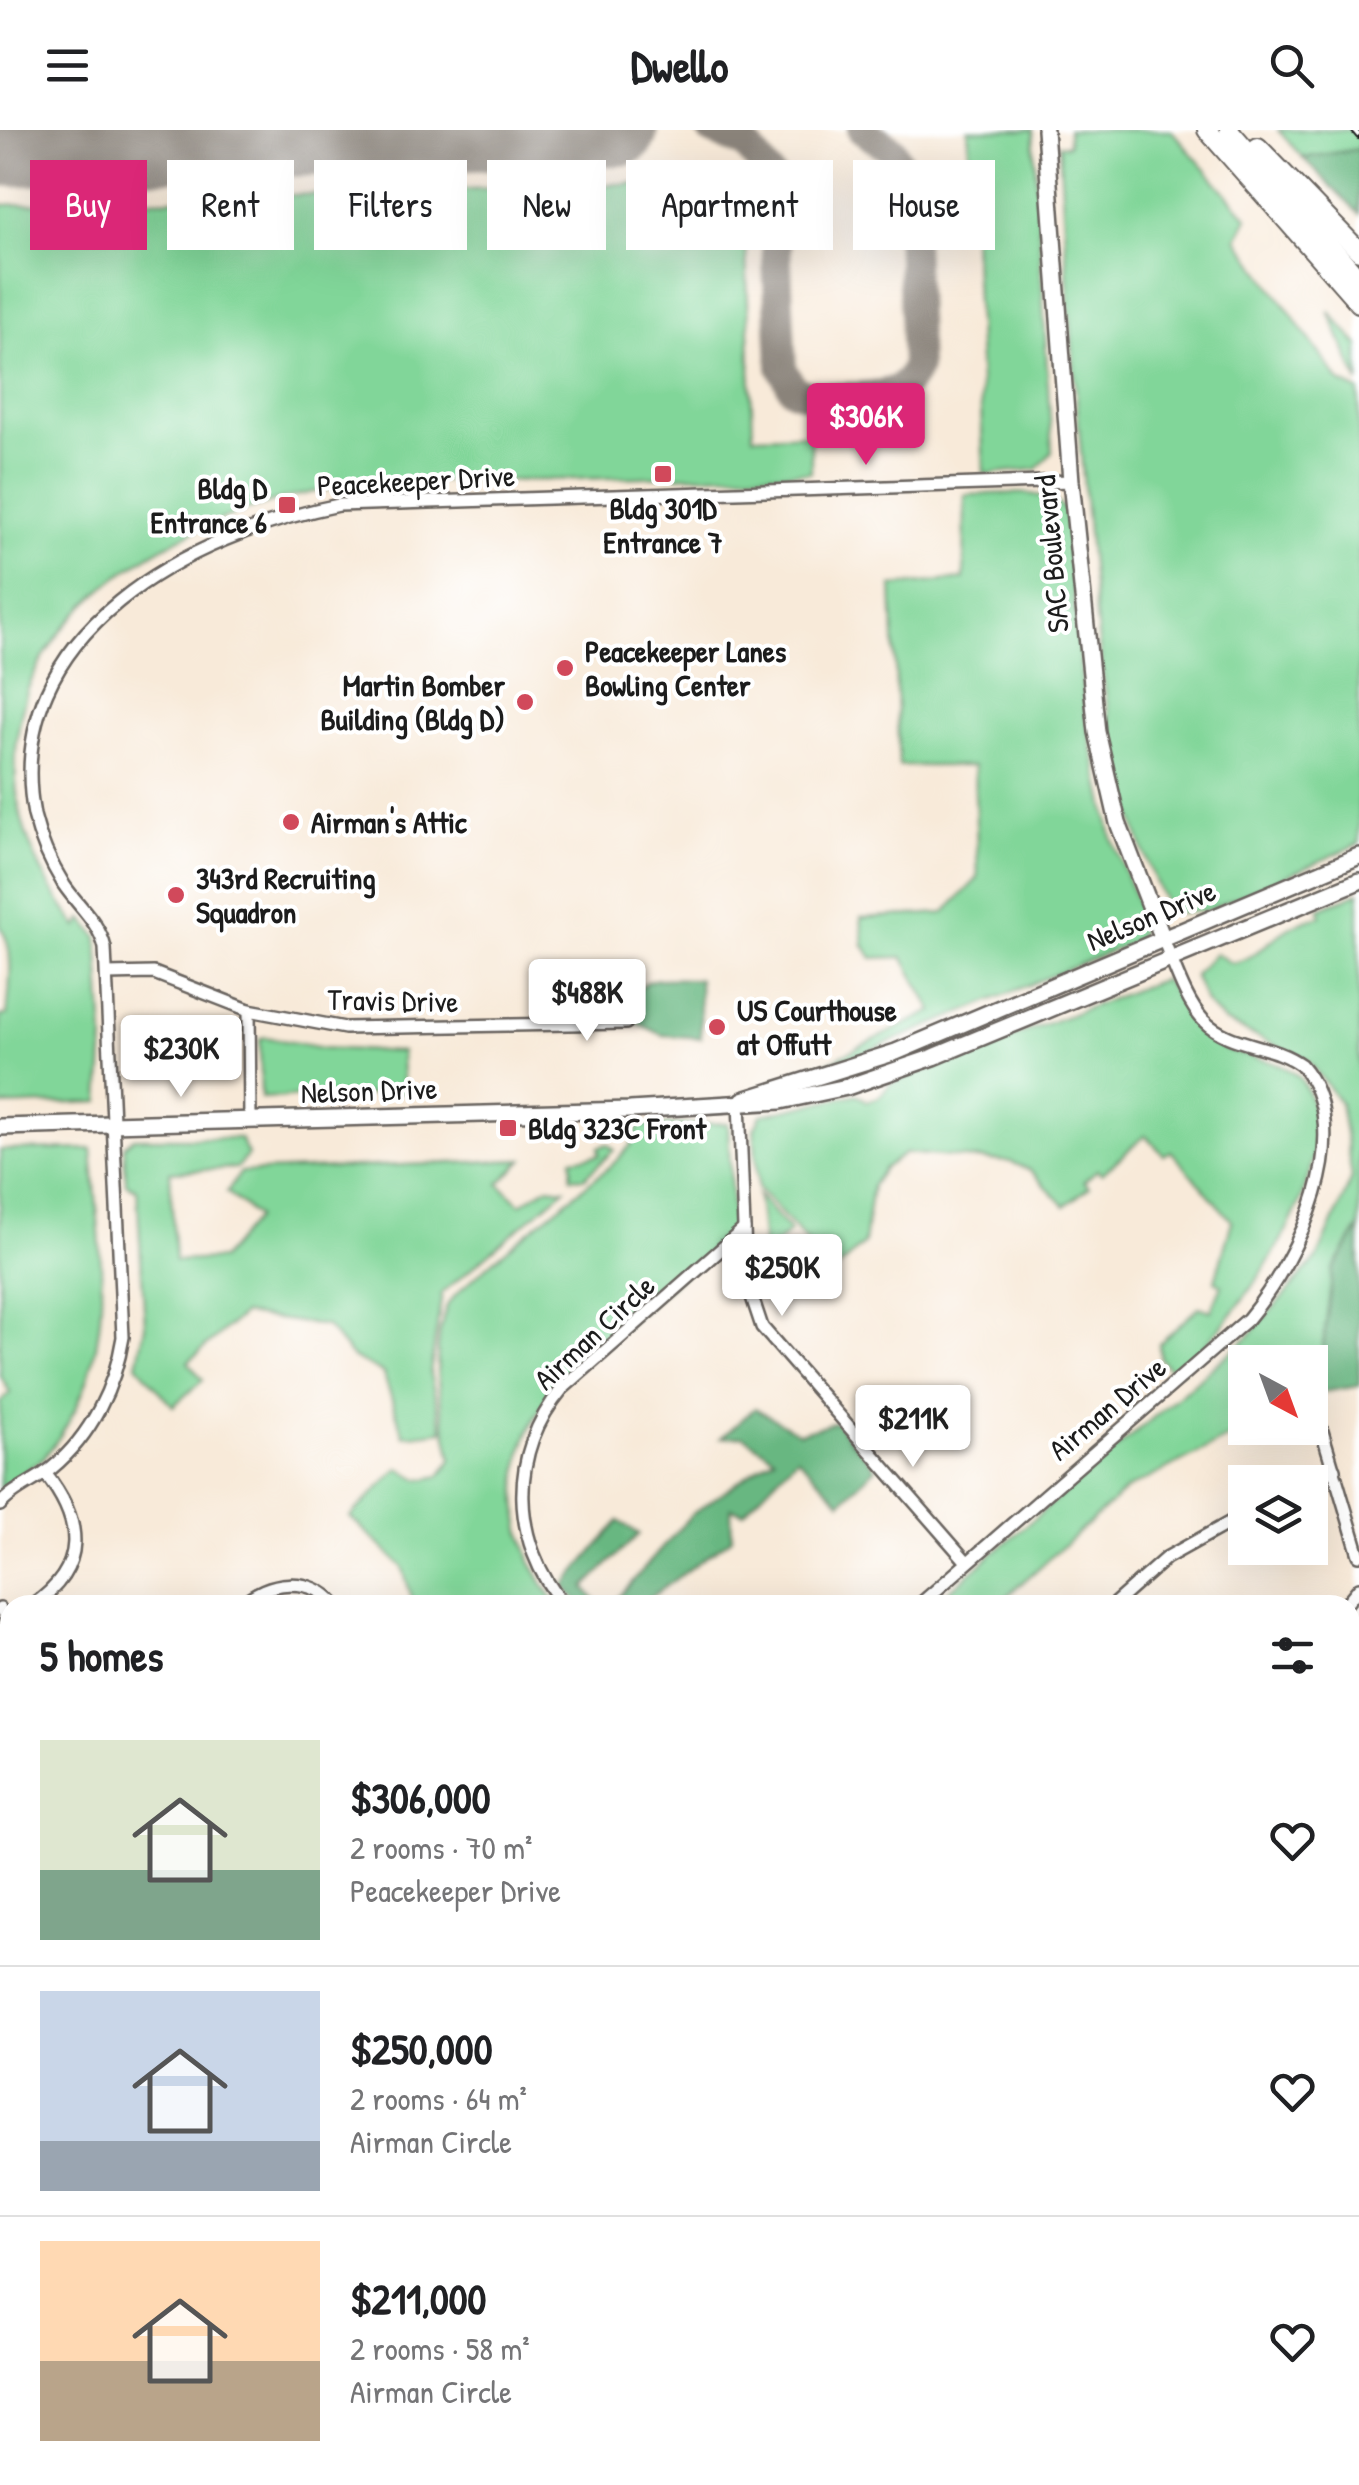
<!DOCTYPE html>
<html lang="en">
<head>
<meta charset="utf-8">
<style>
	body { margin:0; font-family:"Patrick Hand",sans-serif; background:#f6f6f6; color:#202124; height:100vh; display:flex; flex-direction:column; font-size:38px; white-space:nowrap }
	* { box-sizing:border-box; margin:0 }
	p { font-size:32px; color:#757577 }
	.icon { flex:none; width:55px; height:55px; fill:none; stroke:currentColor; stroke-width:2; stroke-linecap:round; stroke-linejoin:round }
	.map { position:relative; flex:1; overflow:hidden }
	.side { position:absolute; left:0px; top:1465px; width:1360px; height:890px; display:flex; flex-direction:column; background:#fff; border-radius:30px 30px 0 0; box-shadow:0 10px 40px #0002 }
	.side>* { flex:none }
	.guide { position:absolute; left:30px; top:30px; width:1300px; height:90px; display:flex; gap:20px }
	.needle { width:65px; rotate:139deg }
	.tools { position:absolute; left:1228px; top:1215px; display:grid; gap:20px }
	.tools a { display:grid; place-items:center; width:100px; height:100px; border-radius:0px; background:#fff; box-shadow:0 10px 40px #0002; font-size:50px }
	.price { position:absolute; translate:-50% -85px; padding:0 22px; border-radius:10px; background:#fff; color:#222; font-size:32px; line-height:65px; filter:drop-shadow(0 2px 5px #0008) }
	.price::after { content:''; position:absolute; left:50%; top:60px; width:30px; height:22px; margin-left:-15px; background:inherit; clip-path:polygon(0 0,100% 0,50% 100%) }
	.price.on { background:#db2777; color:#fff }
	ul { padding:0; list-style:none }
	li { display:flex; align-items:center; gap:30px; height:250px; padding:0 40px }
	li+li { border-top:2px solid #e0e0e0 }
	li span { display:grid; place-items:center; flex:none; width:280px; height:200px; border-radius:0px; color:#555 }
	li>.icon { margin-inline-start:auto }
	span .icon { width:120px; height:120px; fill:#fffc; stroke-width:1 }
	li b { font-size:42px }
	h2 { display:flex; justify-content:space-between; align-items:center; height:120px; padding:0 40px; font-size:42px }
	.chip { padding:0 35px; border-radius:0px; background:#fff; box-shadow:0 10px 40px #0002; font-size:35px; line-height:90px }
	.chip.on { background:#db2777; color:#fff }
	header { display:flex; justify-content:space-between; align-items:center; height:130px; padding:0 40px; background:#fff; font-size:45px; font-weight:800 }
	.map>svg:first-child { display:block }
</style>
</head>
<body>
<header><svg class="icon" aria-label="menu" viewBox="0 0 24 24"><path d="M4 6h16M4 12h16M4 18h16"/></svg>Dwello<svg class="icon" aria-label="search" viewBox="0 0 24 24"><circle cx="10" cy="10" r="6"/><path d="M15 15l6 6"/></svg></header>
<div class="map">
<svg width="1359" height="2355" viewBox="0 0 1359 2355">
	<rect width="100%" height="100%" fill="#fff"/>
	<filter id="ink" filterUnits="userSpaceOnUse"><feTurbulence type="fractalNoise" baseFrequency=".01" numOctaves="2"/><feDisplacementMap in="SourceGraphic" scale="20" xChannelSelector="R" yChannelSelector="G"/><feConvolveMatrix kernelMatrix="1 2 1 2 8 2 1 2 1" color-interpolation-filters="sRGB"/></filter>
	<filter id="wash" filterUnits="userSpaceOnUse"><feTurbulence type="fractalNoise" baseFrequency=".0048" numOctaves="4" result="noise"/><feDisplacementMap in="SourceGraphic" scale="40" xChannelSelector="R" yChannelSelector="G"/><feGaussianBlur stdDeviation="2.25" result="paint"/><feColorMatrix in="noise" values="0 0 0 0 0 0 0 0 0 0 0 0 0 0 0 0 0 1.4 0 .05"/><feComposite in="paint" operator="in"/></filter>
	<g filter="url(#wash)">
		<rect width="100%" height="100%" fill="#f8ead9"/>
		<g fill="#f7d0cd">
			<path d="M1359,2231V2355H1219L1230,2345H1350V2239Z"/>
			<path d="M85,2345H536L545,2355H94Z"/>
		</g>
		<g fill="#81d699" stroke="#4e795a" stroke-width="2.5">
			<path d="M968,0H1033L1052,322L1037,339L984,344Z"/>
			<path d="M1068,0H1171L1248,88L1237,108L1340,252L1359,261V714L1208,780L1180,783L1165,773C1107,650 1098,514 1086,380C1075,258 1066,137 1059,15H1068Z"/>
			<path d="M1278,0H1359V19L1303,28Z"/>
			<path d="M707,51L730,65L745,93L753,306L811,304V342C723,345 635,348 546,350C480,352 409,347 343,357C224,373 73,442 27,561C0,653 21,723 78,797L83,789L98,807L104,908L100,972L0,976V886L7,885C9,860 16,818 0,797V75Z"/>
			<path d="M1329,181L1359,216V253Z"/>
			<path d="M965,365C996,365 1044,355 1065,380L1085,581L1112,708L1144,791L1136,811L854,927L826,933L933,881L903,827L872,828L864,815L861,788L944,783L978,748L974,636H899L892,456L964,449Z"/>
			<path d="M1359,762V1097L1333,1140L1317,1263L1310,1265V1232H1245L1248,1298L1126,1360L997,1475H932L1246,1209L1318,1127L1352,1048L1340,973L1308,930L1224,892L1206,873L1194,845L1215,823L1231,833C1259,831 1278,793 1321,786L1319,779Z"/>
			<path d="M1163,849C1183,871 1190,905 1221,918C1247,929 1276,927 1299,947C1359,1029 1241,1184 1181,1240L1170,1239L1160,1229L1159,1214L1199,1177L1211,1181L1222,1155L1215,1151L1232,1091L1171,1021L1164,1025L1145,1005L1102,1044L1097,1040L1084,1051L1089,1057L1065,1076L1030,1040L1011,1032L906,1023L884,1038L872,1055L864,1114L834,1142L758,1058L754,999L761,985L857,964L867,971L879,967L890,954Z"/>
			<path d="M265,907L323,918L401,922L403,963L261,968L260,909Z"/>
			<path d="M728,993L733,1101C692,1137 651,1173 610,1209C588,1229 561,1248 544,1273C502,1335 511,1419 558,1475H414L402,1436L350,1387L399,1338L421,1350L440,1346L452,1329C441,1280 428,1225 447,1176C454,1158 588,1054 613,1034L631,1015L639,996Z"/>
			<path d="M134,1008H240L248,1025L236,1038L170,1042L175,1131L221,1129L257,1087L227,1062L241,1042L523,1030L499,1054L521,1074L547,1057L565,1059L442,1163L430,1244L443,1301L404,1306L383,1243L353,1228L326,1196L243,1184L188,1232L203,1250L173,1276L137,1235L145,1196L137,1059L126,1054L124,1016Z"/>
			<path d="M608,1014L614,1020L584,1048L571,1047L572,1029L599,1025V1017Z"/>
			<path d="M92,1019C100,1129 122,1227 49,1321C37,1336 15,1348 0,1359V1272L10,1263L0,1245V1020Z"/>
			<path d="M758,1065L790,1101L764,1126Z"/>
			<path d="M423,2345H500L491,2355H433Z"/>
		</g>
		<g fill="#68b781" stroke="#426a4e" stroke-width="2.5">
			<path d="M1359,19V84L1303,28Z"/>
			<path d="M699,849L701,908L662,905L634,891C631,839 658,850 699,849Z"/>
			<path d="M1359,1098V1256L1317,1263L1333,1140Z"/>
			<path d="M755,1278L799,1303L835,1292L876,1338L841,1372L797,1327L744,1382L731,1378L732,1408L640,1475H612L692,1384L774,1327L743,1306L721,1308Z"/>
			<path d="M619,1391L639,1404L585,1457L599,1475H581L564,1456Z"/>
		</g>
		<g fill="none" stroke-linecap="round" stroke-linejoin="round">
			<path stroke="#8a837a" stroke-width="30" d="M711,0L746,15L773,49L782,238L793,259C810,270 876,269 895,260C906,256 911,247 916,237L909,52L891,19L862,0"/>
			<path stroke="#8a837a" stroke-width="72" d="M0,21L622,0"/>
		</g>
	</g>
	<g filter="url(#ink)">
		<g fill="none" stroke-linecap="round" stroke-linejoin="round">
			<defs>
				<g id="street">
					<path d="M107,844L154,843L249,880L345,898L626,893"/>
					<path d="M249,880L250,991"/>
					<path d="M739,972L746,1149L762,1197L967,1432"/>
					<path d="M1316,1281L1359,1425"/>
					<path d="M1307,1352L1334,1339"/>
					<path d="M0,1375C13,1359 36,1351 52,1338C91,1306 115,1257 123,1207L105,818C99,792 79,777 64,755C51,734 40,710 34,685C0,500 193,404 339,375L1071,351"/>
					<path d="M33,1475C88,1437 83,1391 45,1343"/>
					<path d="M241,1475C267,1450 311,1445 336,1475"/>
					<path d="M564,1475C511,1412 508,1324 562,1259L744,1099"/>
					<path d="M919,1475L1248,1189C1299,1128 1359,1002 1301,935C1271,913 1230,917 1204,891C1185,871 1174,834 1163,809"/>
					<path d="M1113,1475L1166,1428L1245,1384"/>
					<path d="M1345,1475L1359,1458"/>
					<path d="M0,1479L10,1494"/>
					<path d="M0,1665L10,1687"/>
					<path d="M1350,1679L1359,1671"/>
					<path d="M0,1719L10,1715"/>
					<path d="M1350,1755L1359,1764"/>
					<path d="M0,1883L10,1875"/>
					<path d="M1350,1957L1359,1966"/>
					<path d="M0,2184L10,2189"/>
					<path d="M643,2345L652,2355"/>
					<path d="M222,2355L229,2345"/>
					<path d="M692,2355L704,2345"/>
					<path d="M1018,2355L1031,2345"/>
				</g>
				<g id="secondary">
					<path d="M1045,0L1071,351L1097,602L1118,693L1163,809"/>
					<path d="M743,970L896,922L1359,726"/>
					<path d="M0,997L630,980L781,971L847,957L934,927L1359,751"/>
				</g>
				<g id="primary">
					<path d="M1207,0L1359,173"/>
					<path d="M1229,0L1359,149"/>
					<path d="M1258,17L1359,121"/>
					<path d="M1350,2205L1359,2197"/>
					<path d="M1350,2232L1359,2224"/>
					<path d="M1179,2355L1191,2345"/>
					<path d="M1212,2355L1223,2345"/>
				</g>
			</defs>
			<use href="#street" stroke="#69645e" stroke-width="16"/>
			<use href="#secondary" stroke="#69645e" stroke-width="20"/>
			<use href="#primary" stroke="#69645e" stroke-width="22"/>
			<use href="#street" stroke="#fff" stroke-width="11"/>
			<use href="#secondary" stroke="#fff" stroke-width="15"/>
			<use href="#primary" stroke="#fff" stroke-width="18"/>
			<defs>
				<path id="rail" d="M1354,0L1359,6"/>
			</defs>
			<use href="#rail" stroke="#1c1c1c" stroke-width="8"/>
			<use href="#rail" stroke="#fff" stroke-width="4" stroke-dasharray="11" stroke-linecap="butt"/>
		</g>
	</g>
	<g fill="#d1495b" stroke="#fff" stroke-width="4">
		<rect x="653" y="334" width="20" height="20" rx="5"/>
		<rect x="277" y="365" width="20" height="20" rx="5"/>
		<circle cx="565" cy="538" r="10"/>
		<circle cx="525" cy="572" r="10"/>
		<circle cx="291" cy="692" r="10"/>
		<circle cx="176" cy="765" r="10"/>
		<circle cx="717" cy="897" r="10"/>
		<rect x="498" y="988" width="20" height="20" rx="5"/>
	</g>
	<g text-anchor="middle" dominant-baseline="central" stroke-width="8" stroke-linejoin="round" paint-order="stroke">
		<g font-size="30" fill="#1c1c1c" stroke="#fff">
			<text transform="translate(416 350) rotate(-3)">Peacekeeper Drive</text>
			<text transform="translate(1051 424) rotate(-95)">SAC Boulevard</text>
			<text transform="translate(1151 785) rotate(-23)">Nelson Drive</text>
			<text transform="translate(393 870) rotate(1)">Travis Drive</text>
			<text transform="translate(369 960) rotate(-2)">Nelson Drive</text>
			<text transform="translate(594 1202) rotate(-43)">Airman Circle</text>
			<text transform="translate(1107 1278) rotate(-40)">Airman Drive</text>
		</g>
		<g font-size="30" font-weight="bold" fill="#1c1c1c" stroke="#fff" text-anchor="start">
			<text x="267" y="358" text-anchor="end">Bldg D<tspan x="267" dy="34">Entrance 6</tspan></text>
			<text x="663" y="378" text-anchor="middle">Bldg 301D<tspan x="663" dy="34">Entrance 7</tspan></text>
			<text x="585" y="521">Peacekeeper Lanes<tspan x="585" dy="34">Bowling Center</tspan></text>
			<text x="505" y="555" text-anchor="end">Martin Bomber<tspan x="505" dy="34">Building (Bldg D)</tspan></text>
			<text x="311" y="692">Airman's Attic</text>
			<text x="196" y="748">343rd Recruiting<tspan x="196" dy="34">Squadron</tspan></text>
			<text x="737" y="880">US Courthouse<tspan x="737" dy="34">at Offutt</tspan></text>
			<text x="528" y="998">Bldg 323C Front</text>
		</g>
	</g>
</svg>
<div class="tools">
<a><svg class="needle" viewBox="-14 -14 28 28"><path d="M0-13l5 13h-10z" fill="#e53935"/><path d="M0 13l5-13h-10z" fill="#757577"/></svg></a>
<a><svg class="icon" aria-label="layers" viewBox="0 0 24 24"><path d="M12 4l9 5-9 5-9-5zM3 14l9 5 9-5"/></svg></a>
</div>
<b class="price on" style="left:866px;top:338px">$306K</b>
<b class="price" style="left:587px;top:914px">$488K</b>
<b class="price" style="left:181px;top:970px">$230K</b>
<b class="price" style="left:782px;top:1189px">$250K</b>
<b class="price" style="left:913px;top:1340px">$211K</b>
<div class="guide">
<a class="chip on">Buy</a>
<a class="chip">Rent</a>
<a class="chip">Filters</a>
<a class="chip">New</a>
<a class="chip">Apartment</a>
<a class="chip">House</a>
</div>
<section class="side">
<h2>5 homes<svg class="icon" aria-label="filters" viewBox="0 0 24 24"><path d="M4 7h16M4 17h16"/><circle cx="9" cy="7" r="2"/><circle cx="15" cy="17" r="2"/></svg></h2>
<ul>
<li><span style="background:linear-gradient(#dfe7d0 65%,#7fa58c 0)"><svg class="icon" aria-label="home" viewBox="0 0 24 24"><path d="M3 11l9-7 9 7M6 9v11h12V9"/></svg></span><div><b>$306,000</b><p>2 rooms · 70 m²</p><p>Peacekeeper Drive</p></div><svg class="icon" aria-label="heart" viewBox="0 0 24 24"><path d="M12 20l-8-8c-3-5 5-10 8-4 3-6 11-1 8 4z"/></svg></li>
<li><span style="background:linear-gradient(#c9d6e8 75%,#9aa5b1 0)"><svg class="icon" aria-label="home" viewBox="0 0 24 24"><path d="M3 11l9-7 9 7M6 9v11h12V9"/></svg></span><div><b>$250,000</b><p>2 rooms · 64 m²</p><p>Airman Circle</p></div><svg class="icon" aria-label="heart" viewBox="0 0 24 24"><path d="M12 20l-8-8c-3-5 5-10 8-4 3-6 11-1 8 4z"/></svg></li>
<li><span style="background:linear-gradient(#ffd9b3 60%,#b9a48a 0)"><svg class="icon" aria-label="home" viewBox="0 0 24 24"><path d="M3 11l9-7 9 7M6 9v11h12V9"/></svg></span><div><b>$211,000</b><p>2 rooms · 58 m²</p><p>Airman Circle</p></div><svg class="icon" aria-label="heart" viewBox="0 0 24 24"><path d="M12 20l-8-8c-3-5 5-10 8-4 3-6 11-1 8 4z"/></svg></li>
</ul>
</section>
</div>
</body>
</html>
